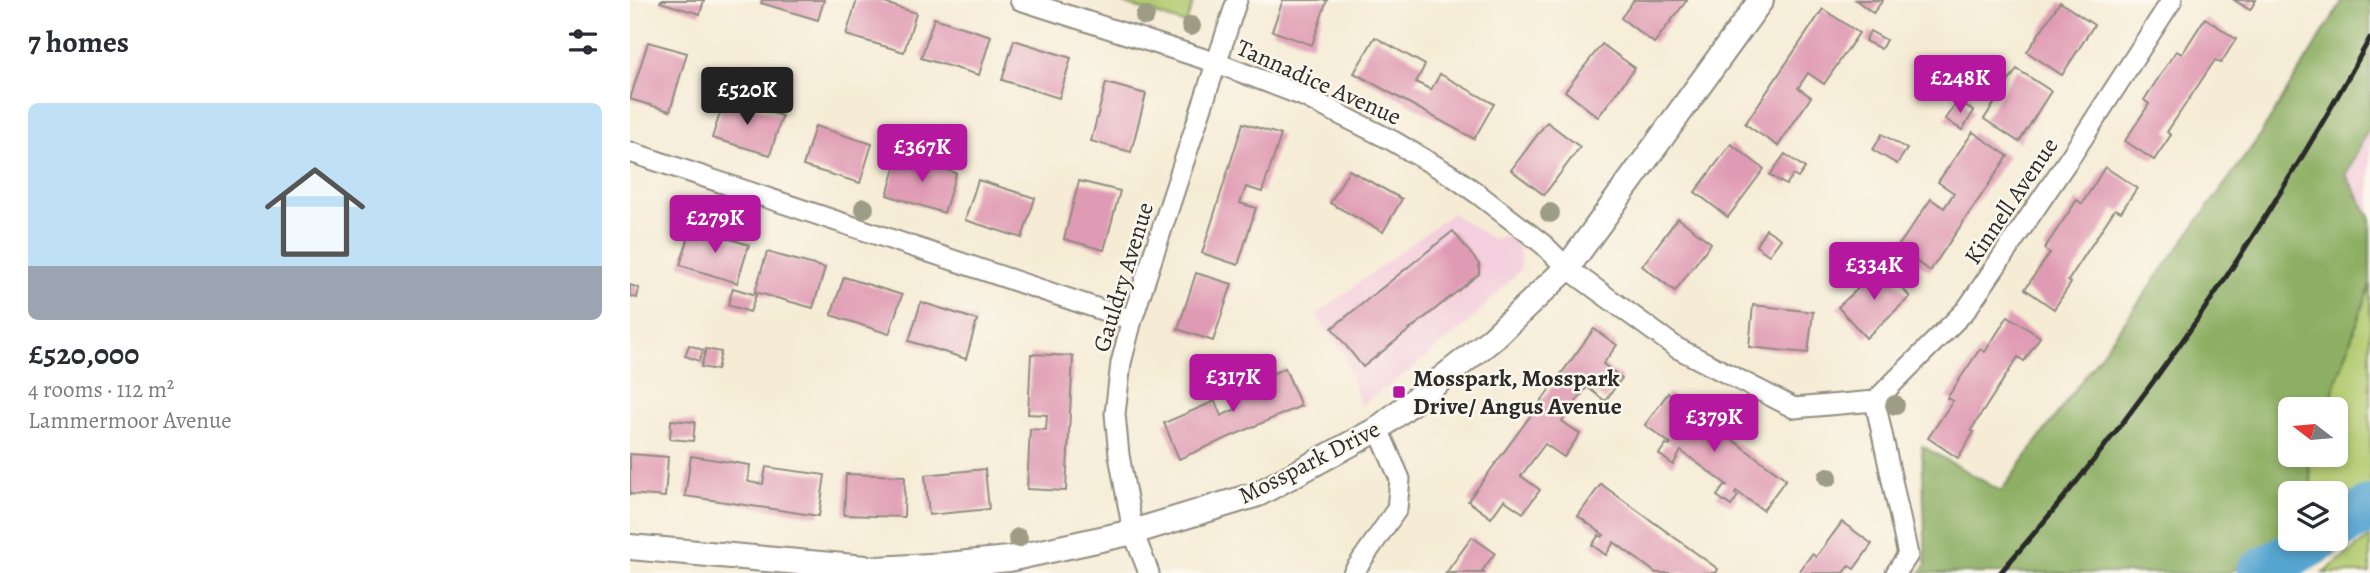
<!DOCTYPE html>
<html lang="en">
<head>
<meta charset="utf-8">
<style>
	body { margin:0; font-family:Alegreya,serif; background:#f7f7f7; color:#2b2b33; height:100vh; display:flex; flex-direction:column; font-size:26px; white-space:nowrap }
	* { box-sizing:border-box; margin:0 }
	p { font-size:23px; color:#7c7c81 }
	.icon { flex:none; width:38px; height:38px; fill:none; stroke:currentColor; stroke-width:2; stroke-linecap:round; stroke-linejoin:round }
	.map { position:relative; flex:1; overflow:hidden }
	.panel { display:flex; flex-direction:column; background:#fff; width:630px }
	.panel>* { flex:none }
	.needle { width:46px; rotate:286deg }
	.buttons { position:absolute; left:1648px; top:397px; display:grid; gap:14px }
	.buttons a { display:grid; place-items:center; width:70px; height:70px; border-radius:10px; background:#fff; box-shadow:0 4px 10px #0003; font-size:35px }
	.price { position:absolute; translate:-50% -60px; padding:0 16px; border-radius:7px; background:#b5179e; color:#fff; font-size:23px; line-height:46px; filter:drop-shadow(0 2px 4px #0008) }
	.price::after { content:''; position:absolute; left:50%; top:42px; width:21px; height:16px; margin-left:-10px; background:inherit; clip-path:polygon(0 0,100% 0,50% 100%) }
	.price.current { background:#222; color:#fff }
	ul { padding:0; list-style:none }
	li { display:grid; align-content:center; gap:14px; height:371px; padding:0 28px }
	li span { display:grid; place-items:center; height:217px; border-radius:10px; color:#555 }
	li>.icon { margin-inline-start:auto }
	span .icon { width:126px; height:126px; fill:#fffc; stroke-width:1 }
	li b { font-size:30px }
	h2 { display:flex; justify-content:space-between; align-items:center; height:84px; padding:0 28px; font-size:30px }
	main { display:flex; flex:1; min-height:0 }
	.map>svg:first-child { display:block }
</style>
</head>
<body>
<main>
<section class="panel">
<h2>7 homes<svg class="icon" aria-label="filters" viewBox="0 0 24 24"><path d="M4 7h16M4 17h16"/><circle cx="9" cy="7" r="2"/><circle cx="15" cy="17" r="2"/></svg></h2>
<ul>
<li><span style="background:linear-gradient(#bfe0f5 75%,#9aa5b1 0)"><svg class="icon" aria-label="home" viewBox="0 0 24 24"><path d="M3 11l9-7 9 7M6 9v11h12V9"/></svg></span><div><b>£520,000</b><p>4 rooms · 112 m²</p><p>Lammermoor Avenue</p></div></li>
</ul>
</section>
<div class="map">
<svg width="1740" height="573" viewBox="0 0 1740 573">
	<rect width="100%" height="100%" fill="#fbf7ec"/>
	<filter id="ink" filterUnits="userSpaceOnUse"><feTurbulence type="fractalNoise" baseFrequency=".0143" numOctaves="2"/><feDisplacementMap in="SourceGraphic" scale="14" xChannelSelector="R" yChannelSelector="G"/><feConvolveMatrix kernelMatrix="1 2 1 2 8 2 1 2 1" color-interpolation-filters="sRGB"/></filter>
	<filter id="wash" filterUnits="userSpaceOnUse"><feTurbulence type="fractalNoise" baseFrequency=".00686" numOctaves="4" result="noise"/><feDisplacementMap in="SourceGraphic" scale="28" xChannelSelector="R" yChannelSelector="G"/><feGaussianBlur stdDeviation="1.57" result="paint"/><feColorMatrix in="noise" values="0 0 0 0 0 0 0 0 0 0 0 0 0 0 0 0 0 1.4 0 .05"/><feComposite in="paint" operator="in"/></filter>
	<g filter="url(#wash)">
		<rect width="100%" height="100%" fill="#f6ecd6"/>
		<g fill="#f4cfdd">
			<path d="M1740,125V217L1716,175Z"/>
			<path d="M822,213L862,239L878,235L889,247L891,269L837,324L781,369L730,406L715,355L686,315Z"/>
		</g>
		<g fill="#b2cb71" stroke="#6e7b4e" stroke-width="2">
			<path d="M483,0H564L556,24Z"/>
			<path d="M1740,285V504L1706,519V494L1683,493L1678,463L1681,455H1706V410L1697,409Z"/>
			<path d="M1740,537V573H1693Z"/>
		</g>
		<path fill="#8daf63" stroke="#5c6d47" stroke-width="2" d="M1713,0H1740V125L1716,175L1740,217V285L1697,409L1661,410V455H1681L1678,463L1683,493L1661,494V539H1665L1598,573H1290L1296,565L1292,446L1371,491L1627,140Z"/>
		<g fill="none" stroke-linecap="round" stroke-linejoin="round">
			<g stroke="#56a5d0" stroke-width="46">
				<path d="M1706,529L1740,508"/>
				<path d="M1629,573L1689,539"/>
			</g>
		</g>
		<g id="blocks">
			<g fill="#e09bb4">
				<path d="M31,0H74L70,14L30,2Z"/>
				<path d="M132,0H194L188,20L131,3Z"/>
				<path d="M227,0H245L286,13L274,52L216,35Z"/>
				<path d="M653,0H697L682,45L642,31Z"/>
				<path d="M1004,0H1057L1024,43L991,18Z"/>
				<path d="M1226,0H1253L1243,13Z"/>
				<path d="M1604,0H1626L1620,10Z"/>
				<path d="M1430,2L1464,25L1432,75L1397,52Z"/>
				<path d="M1193,9L1229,33L1194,84L1178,73L1168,88L1181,97L1148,146L1115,124Z"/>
				<path d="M304,18L361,36L349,75L291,58Z"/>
				<path d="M1575,18L1606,39L1591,63L1585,60L1537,132L1541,135L1524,160L1495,141L1519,104L1514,100L1546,51L1552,54Z"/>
				<path d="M1240,31L1256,40L1251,49L1235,41Z"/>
				<path d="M745,37L795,65L786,82L801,90L810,74L864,104L844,139L724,73Z"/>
				<path d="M384,40L441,58L429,98L372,80Z"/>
				<path d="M18,42L57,53L40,111L0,99Z"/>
				<path d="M972,44L1005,68L968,117L935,91Z"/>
				<path d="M1387,69L1421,91L1389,142L1354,119Z"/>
				<path d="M476,83L516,94L501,152L461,141Z"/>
				<path d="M95,98L152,116L140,155L82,138Z"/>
				<path d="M1328,100L1344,111L1332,130L1315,119Z"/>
				<path d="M917,122L950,147L914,195L881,170Z"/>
				<path d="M613,123L651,135L632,192L616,187L610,203L626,208L608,265L572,253Z"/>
				<path d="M185,126L242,144L230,183L173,166Z"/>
				<path d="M1343,132L1378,156L1300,271L1267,248L1301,199L1314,208L1324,193L1308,182Z"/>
				<path d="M1252,134L1277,149L1267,164L1243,150Z"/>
				<path d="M1101,144L1134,169L1098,217L1065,192Z"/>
				<path d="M1155,154L1175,168L1168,178L1163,175L1156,185L1140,175Z"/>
				<path d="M269,155L326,173L314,213L257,195Z"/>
				<path d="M1475,167L1507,188L1491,212L1485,209L1438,281L1441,283L1424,309L1395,289L1420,253L1414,249L1430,225L1447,200L1452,204Z"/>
				<path d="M719,170L772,199L753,232L700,203Z"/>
				<path d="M348,180L405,198L392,238L335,220Z"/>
				<path d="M449,181L490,191L474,250L434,239Z"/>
				<path d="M1048,218L1081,243L1045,291L1012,266Z"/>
				<path d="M62,227L119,245L107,283L50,265Z"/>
				<path d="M1136,229L1151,239L1139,255L1126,246Z"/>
				<path d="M823,231L849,264V274L733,367L702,328Z"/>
				<path d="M137,252L195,268L183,308L125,292Z"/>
				<path d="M1252,266L1280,297L1236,338L1208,307Z"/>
				<path d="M566,273L602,284L583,341L548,329Z"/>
				<path d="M214,277L272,295L259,334L201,315Z"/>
				<path d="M0,285L9,288L7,298L0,296Z"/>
				<path d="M103,288L126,295L120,312L98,305Z"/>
				<path d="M291,302L347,320L336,359L279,341Z"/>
				<path d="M1123,305L1183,312L1178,353L1119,347Z"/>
				<path d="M1378,316L1410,337L1394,361L1388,357L1341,430L1344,432L1328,458L1298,438L1323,401L1317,398L1333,374L1350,349L1355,352Z"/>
				<path d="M964,329L987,345L973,364L992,378L975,401L957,387L932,421L950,434L934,457L915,444L891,476L910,490L893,513L874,500L861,518L838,501Z"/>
				<path d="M59,345L73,350L69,361L55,356Z"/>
				<path d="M76,349L91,352L87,370L71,367Z"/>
				<path d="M401,354L443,356L436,491L397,489L400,429L416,430L417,415L398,414Z"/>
				<path d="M655,368L671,406L549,459L534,423L585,401L591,416L606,409L599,393Z"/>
				<path d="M1038,393L1156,479L1133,510L1106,491L1105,494L1108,496L1101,506L1087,496L1094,486L1097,485L1051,451L1043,465L1029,454L1036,444L1039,446L1041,444L1015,425Z"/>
				<path d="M41,420L65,422L63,441L40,439Z"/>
				<path d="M0,454L38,457L35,497L0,494Z"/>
				<path d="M61,456L120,465L118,482L133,484L136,467L195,475L189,516L55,496Z"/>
				<path d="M355,469L359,509L299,515L295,475Z"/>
				<path d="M216,474L275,476L274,517L214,515Z"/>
				<path d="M971,484L1088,569L1086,573H1026L984,542L976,555L962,545L969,535L972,537L974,535L948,516Z"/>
				<path d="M1212,522L1242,544L1224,569L1219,566L1214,573H1168L1182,554L1186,557Z"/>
				<path d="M842,537L865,553L852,571L854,573H816Z"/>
			</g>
		</g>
	</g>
	<g filter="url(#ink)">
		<use href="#blocks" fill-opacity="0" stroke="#908c80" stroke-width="2"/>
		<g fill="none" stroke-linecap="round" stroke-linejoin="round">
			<defs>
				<g id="minor">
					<path d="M390,0L587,63L673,96L763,141L821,175L848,194L914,245L937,268L1047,348L1164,408L1245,401L1336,310L1443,153L1542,0"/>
					<path d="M0,152L502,320"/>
					<path d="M1245,401L1278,555L1266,573"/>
					<path d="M519,573L503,532L489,455L485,414L491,363L502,320L607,0"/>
					<path d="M723,573L767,509L770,479L748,429"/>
				</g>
				<path id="tertiary" d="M0,547L247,569L317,565L379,559L503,532L628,494L748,429L862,339L937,268L1131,0"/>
			</defs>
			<use href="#minor" stroke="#908c80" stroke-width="23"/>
			<use href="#tertiary" stroke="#908c80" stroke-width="28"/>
			<use href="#minor" stroke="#fff" stroke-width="19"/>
			<use href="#tertiary" stroke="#fff" stroke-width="24"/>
			<path stroke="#2b2b2b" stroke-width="5" d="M1370,573C1514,409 1636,229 1740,38"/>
		</g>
		<g fill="#9d9c84">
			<circle cx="515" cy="16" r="10"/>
			<circle cx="561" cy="26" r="10"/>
			<circle cx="234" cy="208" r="10"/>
			<circle cx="920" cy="213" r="10"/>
			<circle cx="1265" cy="405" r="10"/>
			<circle cx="1198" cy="477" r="10"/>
			<circle cx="388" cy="538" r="10"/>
		</g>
	</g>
	<rect fill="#b5179e" stroke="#fbf7ec" stroke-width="2.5" x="762" y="385" width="14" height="14" rx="3.5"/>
	<g text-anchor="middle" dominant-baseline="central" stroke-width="5" stroke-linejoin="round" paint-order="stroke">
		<g font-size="24" fill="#2b2b2b" stroke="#fbf7ec">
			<text transform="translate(689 82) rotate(24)">Tannadice Avenue</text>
			<text transform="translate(1381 201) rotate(-56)">Kinnell Avenue</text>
			<text transform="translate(493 277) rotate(-73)">Gauldry Avenue</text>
			<text transform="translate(679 462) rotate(-27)">Mosspark Drive</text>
		</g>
		<g font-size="24" font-weight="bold" fill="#2b2b2b" stroke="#fbf7ec" text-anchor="start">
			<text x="783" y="378">Mosspark, Mosspark<tspan x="783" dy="28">Drive/ Angus Avenue</tspan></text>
		</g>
	</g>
</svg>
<div class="buttons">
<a><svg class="needle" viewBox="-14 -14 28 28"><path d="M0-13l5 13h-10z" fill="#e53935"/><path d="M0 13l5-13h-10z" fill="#7c7c81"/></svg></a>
<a><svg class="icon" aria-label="layers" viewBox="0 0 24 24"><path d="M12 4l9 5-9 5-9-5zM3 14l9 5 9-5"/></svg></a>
</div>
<b class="price" style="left:1330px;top:115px">£248K</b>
<b class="price current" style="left:117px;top:127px">£520K</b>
<b class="price" style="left:292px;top:184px">£367K</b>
<b class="price" style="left:85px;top:255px">£279K</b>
<b class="price" style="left:1244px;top:302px">£334K</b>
<b class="price" style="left:603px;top:414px">£317K</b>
<b class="price" style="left:1084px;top:454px">£379K</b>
</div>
</main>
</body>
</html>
